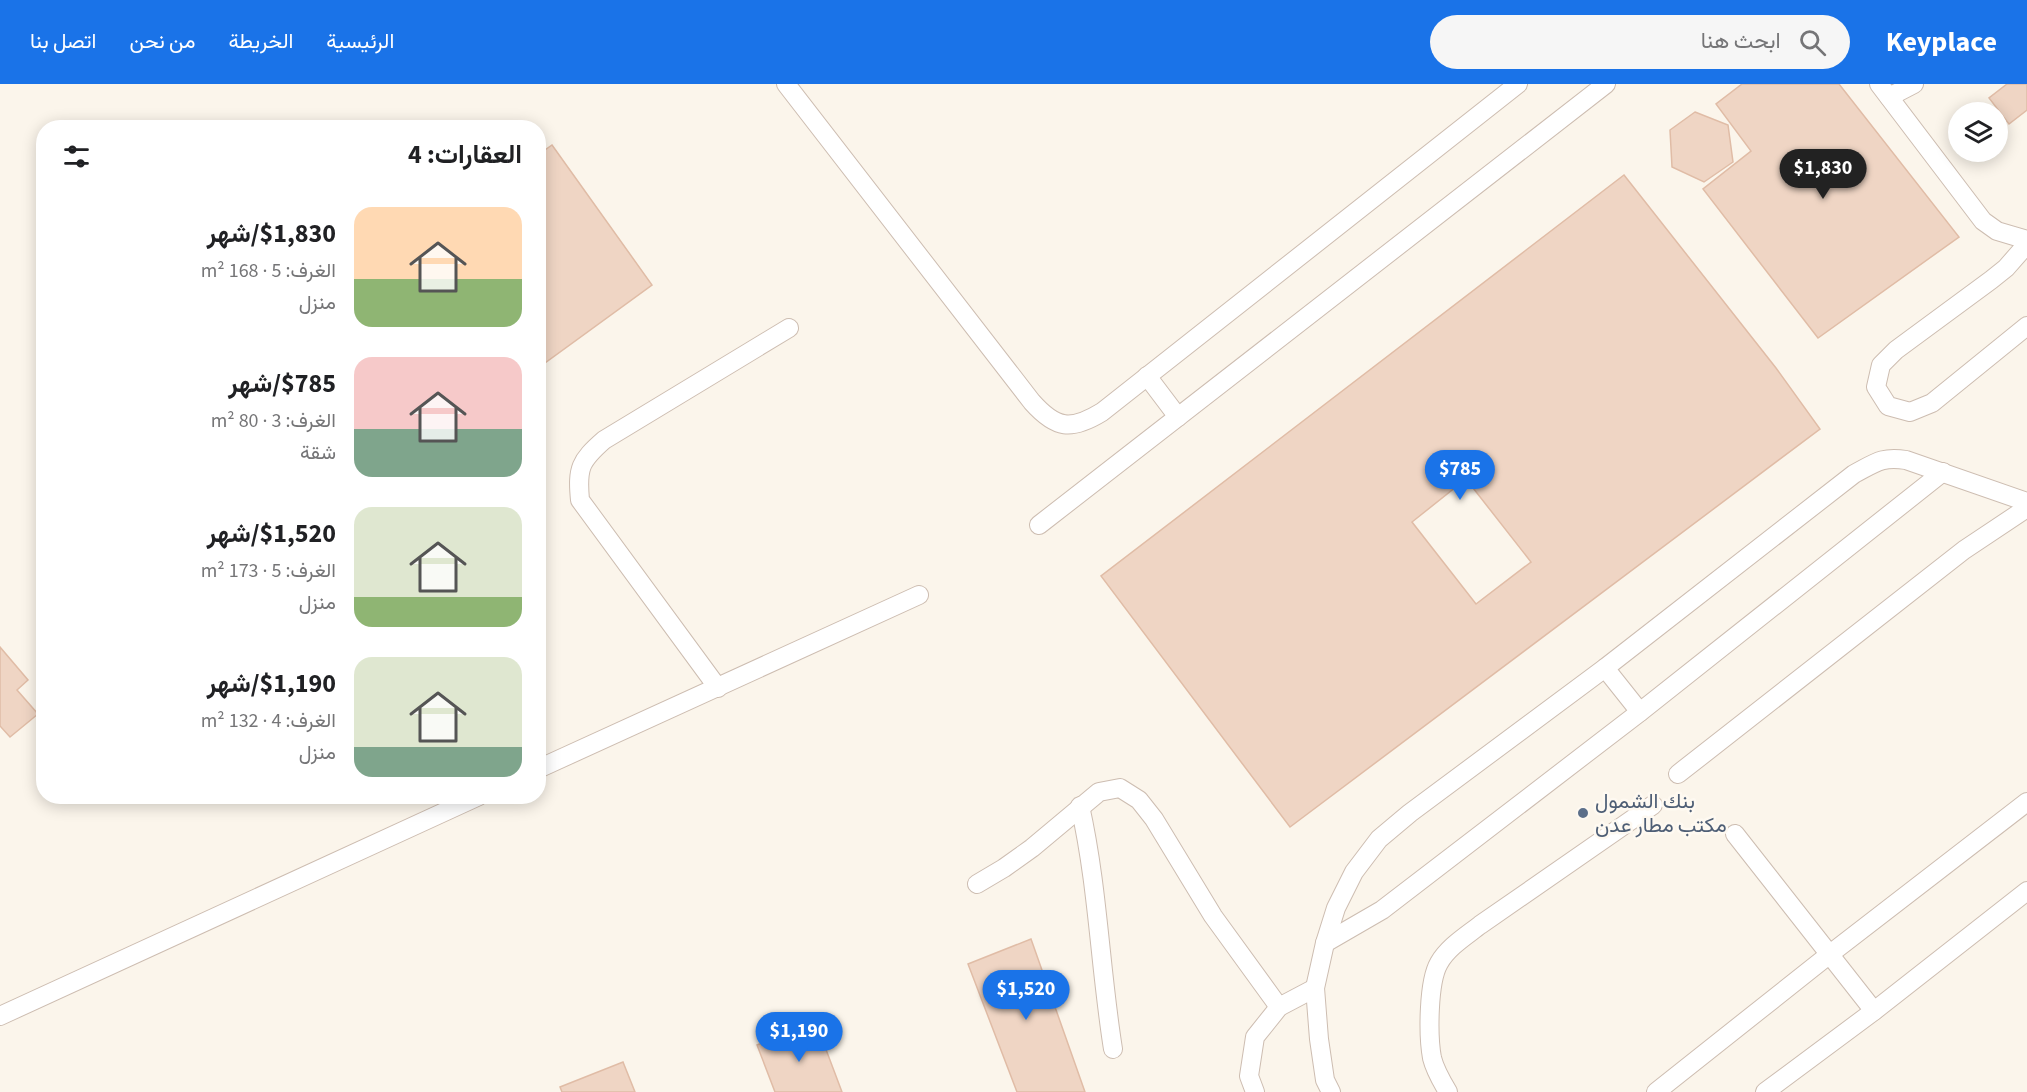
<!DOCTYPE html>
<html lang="ar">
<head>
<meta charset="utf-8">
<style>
	body { margin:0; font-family:"Source Sans 3",Vazirmatn,sans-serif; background:#f6f6f6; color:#202124; direction:rtl; height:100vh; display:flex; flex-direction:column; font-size:22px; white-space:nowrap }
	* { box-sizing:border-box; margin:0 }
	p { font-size:20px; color:#757577 }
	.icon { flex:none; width:33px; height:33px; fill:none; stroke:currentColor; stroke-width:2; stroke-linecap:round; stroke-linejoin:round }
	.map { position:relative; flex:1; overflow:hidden; direction:ltr }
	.side { position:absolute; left:36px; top:36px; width:510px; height:684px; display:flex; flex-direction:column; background:#fff; border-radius:24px; box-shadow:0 3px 15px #0003; direction:rtl }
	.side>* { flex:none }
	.controls { position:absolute; left:1948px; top:18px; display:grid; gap:12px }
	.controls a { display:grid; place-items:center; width:60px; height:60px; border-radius:50%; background:#fff; box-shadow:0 3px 15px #0003; font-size:30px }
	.price { position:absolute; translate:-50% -51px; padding:0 14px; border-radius:21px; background:#1a73e8; color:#fff; font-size:20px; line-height:39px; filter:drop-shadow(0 2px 3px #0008) }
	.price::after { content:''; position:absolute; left:50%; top:36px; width:18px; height:14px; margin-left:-9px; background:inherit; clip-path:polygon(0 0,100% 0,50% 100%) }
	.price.current { background:#222; color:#fff }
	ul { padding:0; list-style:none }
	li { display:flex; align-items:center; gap:18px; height:150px; padding:0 24px }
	li span { display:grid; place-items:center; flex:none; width:168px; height:120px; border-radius:18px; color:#555 }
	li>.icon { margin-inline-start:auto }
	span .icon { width:72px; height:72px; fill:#fffc; stroke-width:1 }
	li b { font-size:26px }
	h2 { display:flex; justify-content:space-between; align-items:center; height:72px; padding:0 24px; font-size:26px }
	header { display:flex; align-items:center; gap:36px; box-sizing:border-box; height:84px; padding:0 30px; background:#1a73e8; color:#fff }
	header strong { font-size:28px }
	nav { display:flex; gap:33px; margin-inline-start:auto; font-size:21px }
	.search { width:420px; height:54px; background:#f6f6f6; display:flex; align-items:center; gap:15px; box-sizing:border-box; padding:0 21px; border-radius:33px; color:#757577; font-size:22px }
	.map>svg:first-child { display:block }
</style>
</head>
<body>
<header>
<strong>Keyplace</strong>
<div class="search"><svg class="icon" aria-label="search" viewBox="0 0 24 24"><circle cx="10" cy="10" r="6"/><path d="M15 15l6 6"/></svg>ابحث هنا</div>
<nav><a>الرئيسية</a><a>الخريطة</a><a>من نحن</a><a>اتصل بنا</a></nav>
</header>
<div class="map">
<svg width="2027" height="1008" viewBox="0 0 2027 1008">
	<rect width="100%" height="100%" fill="#fbf5eb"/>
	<g fill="#efd5c4" stroke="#e0bca6" stroke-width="1.5" fill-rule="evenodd">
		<path d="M1742,0H1839L1959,153L1818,254L1703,105L1751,67L1716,20Z"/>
		<path d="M2007,0H2027V26L2009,40L1989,14Z"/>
		<path d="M1695,28L1728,41L1733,78L1704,98L1672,83L1670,46Z"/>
		<path d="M552,61L652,201L538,284V71Z"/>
		<path d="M1624,91L1776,284L1820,345L1290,743L1101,492ZM1466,395L1531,478L1476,520L1412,438Z"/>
		<path d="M0,563L28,596L17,606L38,630L10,653L0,642Z"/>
		<path d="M1031,855L1085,1008H1017L968,880Z"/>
		<path d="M816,939L842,1008H775L757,961Z"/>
		<path d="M623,978L635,1008H562L560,1003Z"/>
	</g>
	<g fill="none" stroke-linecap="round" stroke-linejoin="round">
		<defs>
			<g id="lane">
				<path d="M786,0L1032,318C1056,345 1071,347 1102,328L1518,0"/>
				<path d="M1879,0L1983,137L1997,147L2027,156"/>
				<path d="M1889,13L1914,0"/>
				<path d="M2027,160L2006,184L1991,196L1896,266L1881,281L1876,303L1888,322L1910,328L1932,319L2027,242"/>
				<path d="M1147,292L1178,333"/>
				<path d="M1039,441L1606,0"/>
				<path d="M1605,584L1640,628"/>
				<path d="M718,604L580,416C577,384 580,377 604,356L789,244"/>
				<path d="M538,685L919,511"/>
				<path d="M1678,690L1964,466L2027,424"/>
				<path d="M1080,722C1098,802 1100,884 1113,965"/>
				<path d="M1735,750L1874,927"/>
				<path d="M977,800L1004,784L1032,764L1099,708L1120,704L1139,716L1154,735L1213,832L1279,923"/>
				<path d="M1325,859L1382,826L1640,628L1943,388"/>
				<path d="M0,932L479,712"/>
				<path d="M1255,1008L1249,992L1255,953L1279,923L1315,904"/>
				<path d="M1331,1008L1325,996L1319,955L1315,904L1325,859L1336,824L1354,788L1379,755L1410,729L1605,584L1854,390C1875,379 1882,372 1906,376L2027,418"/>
				<path d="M1448,1008C1442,998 1435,986 1432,974C1428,952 1428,898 1439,879C1448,863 1466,852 1480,841L1653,721"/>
				<path d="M1656,1008L1830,870L2027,718"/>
				<path d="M1765,1008L1874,927L2027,807"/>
			</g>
		</defs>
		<use href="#lane" stroke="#cdbdb1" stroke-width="20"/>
		<use href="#lane" stroke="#fff" stroke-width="18"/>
	</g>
	<circle fill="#5c6f8a" stroke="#fef9f1" stroke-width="2" cx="1583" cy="729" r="6"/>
	<g text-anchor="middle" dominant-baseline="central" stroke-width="5" stroke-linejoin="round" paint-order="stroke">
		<g font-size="21" fill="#4e5e75" stroke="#fef9f1" text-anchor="start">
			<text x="1595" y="717">بنك الشمول<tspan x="1595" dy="24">مكتب مطار عدن</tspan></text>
		</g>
	</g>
</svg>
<div class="controls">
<a><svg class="icon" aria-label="layers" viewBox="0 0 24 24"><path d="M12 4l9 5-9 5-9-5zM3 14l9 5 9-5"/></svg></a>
</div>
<b class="price current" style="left:1823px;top:116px">$1,830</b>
<b class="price" style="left:1460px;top:417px">$785</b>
<b class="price" style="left:1026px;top:937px">$1,520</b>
<b class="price" style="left:799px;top:979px">$1,190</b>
<section class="side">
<h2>العقارات: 4<svg class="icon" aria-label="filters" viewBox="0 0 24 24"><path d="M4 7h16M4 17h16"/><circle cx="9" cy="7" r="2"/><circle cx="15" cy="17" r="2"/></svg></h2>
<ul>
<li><span style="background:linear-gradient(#ffd9b3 60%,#8fb573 0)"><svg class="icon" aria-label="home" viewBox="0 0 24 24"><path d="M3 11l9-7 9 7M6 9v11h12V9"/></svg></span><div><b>$1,830/شهر</b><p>الغرف: 5 · 168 m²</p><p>منزل</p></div></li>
<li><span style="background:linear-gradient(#f6c9c9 60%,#7fa58c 0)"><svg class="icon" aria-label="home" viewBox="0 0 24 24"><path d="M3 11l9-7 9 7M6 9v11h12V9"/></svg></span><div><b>$785/شهر</b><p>الغرف: 3 · 80 m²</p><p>شقة</p></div></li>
<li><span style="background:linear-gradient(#dfe7d0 75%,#8fb573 0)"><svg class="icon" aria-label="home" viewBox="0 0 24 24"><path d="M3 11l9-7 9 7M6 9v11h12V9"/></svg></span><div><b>$1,520/شهر</b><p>الغرف: 5 · 173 m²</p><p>منزل</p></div></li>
<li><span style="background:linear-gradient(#dfe7d0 75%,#7fa58c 0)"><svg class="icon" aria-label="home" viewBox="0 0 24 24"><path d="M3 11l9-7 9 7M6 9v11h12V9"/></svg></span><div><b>$1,190/شهر</b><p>الغرف: 4 · 132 m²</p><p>منزل</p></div></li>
</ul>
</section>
</div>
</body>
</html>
